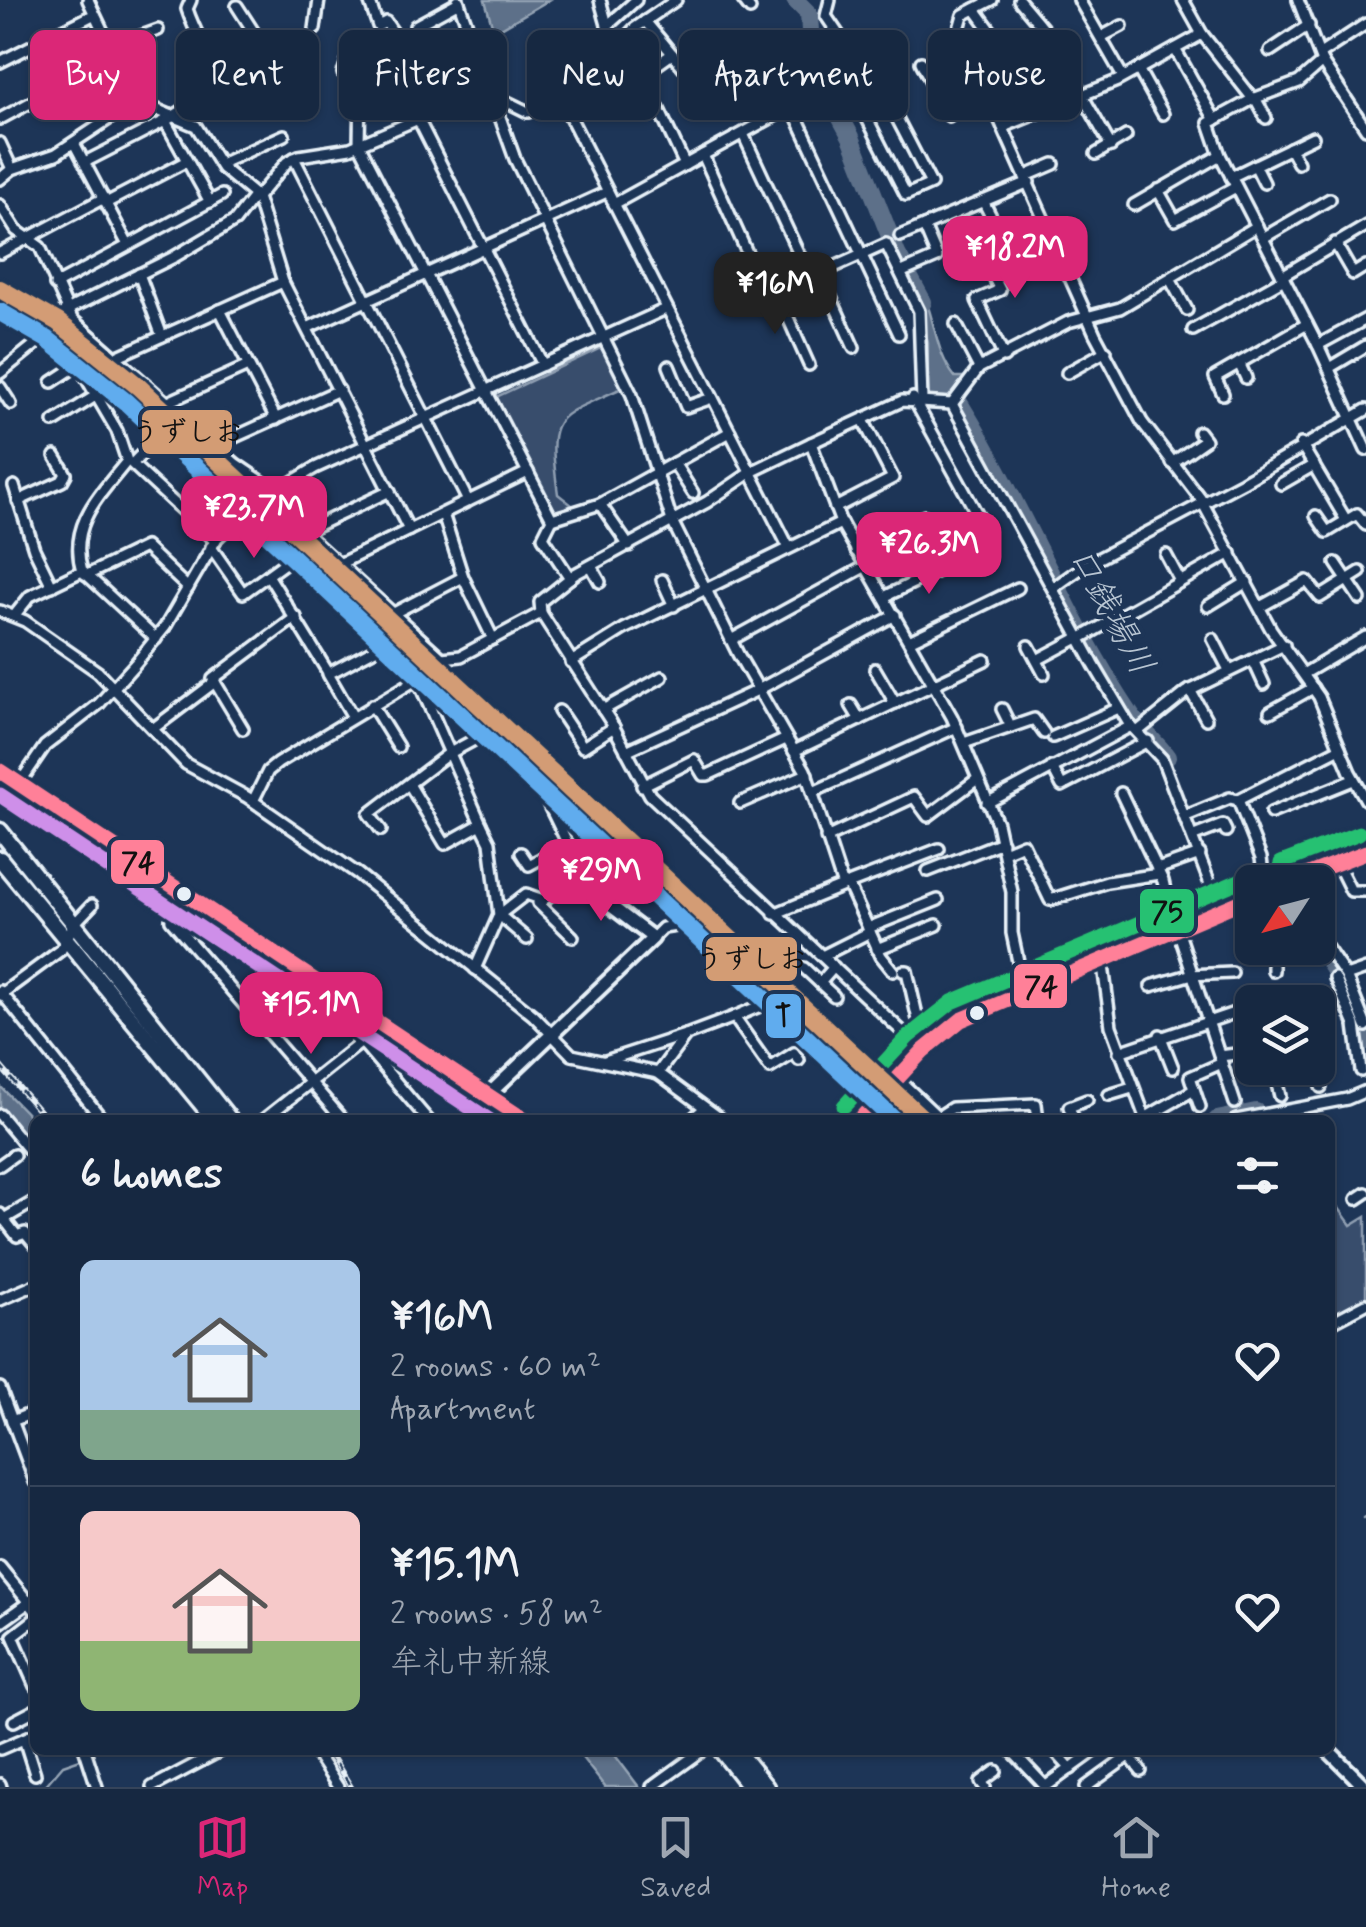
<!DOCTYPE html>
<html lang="en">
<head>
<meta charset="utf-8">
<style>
	body { margin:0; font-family:Mynerve,"Klee One",sans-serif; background:#1f3048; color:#f1f3f6; height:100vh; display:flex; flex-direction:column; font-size:38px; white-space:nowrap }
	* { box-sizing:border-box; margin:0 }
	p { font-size:32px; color:#9ea6b1 }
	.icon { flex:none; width:55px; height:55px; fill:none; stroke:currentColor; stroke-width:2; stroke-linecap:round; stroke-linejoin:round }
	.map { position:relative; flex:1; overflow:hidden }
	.sheet { position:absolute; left:30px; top:1115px; width:1305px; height:640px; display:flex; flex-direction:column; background:#162841; border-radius:15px; box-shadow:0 2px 8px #0004,0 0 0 2px #35445a }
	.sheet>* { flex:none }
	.guide { position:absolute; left:30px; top:30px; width:1308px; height:90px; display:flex; gap:20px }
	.needle { width:65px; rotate:234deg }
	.controls { position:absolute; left:1235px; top:865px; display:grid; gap:20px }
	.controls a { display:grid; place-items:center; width:100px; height:100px; border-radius:15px; background:#162841; box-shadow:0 2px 8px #0004,0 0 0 2px #35445a; font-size:50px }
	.price { position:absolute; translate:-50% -85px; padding:0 22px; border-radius:20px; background:#db2777; color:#fff; font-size:32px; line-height:65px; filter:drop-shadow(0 2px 5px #0008) }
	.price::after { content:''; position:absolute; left:50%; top:60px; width:30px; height:22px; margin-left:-15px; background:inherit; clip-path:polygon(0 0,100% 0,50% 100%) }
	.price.active { background:#222; color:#fff }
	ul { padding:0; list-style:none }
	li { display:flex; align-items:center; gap:30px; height:250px; padding:0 50px }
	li+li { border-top:2px solid #35445a }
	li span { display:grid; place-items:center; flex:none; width:280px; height:200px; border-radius:15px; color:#555 }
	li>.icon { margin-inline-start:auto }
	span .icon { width:120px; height:120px; fill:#fffc; stroke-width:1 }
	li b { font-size:42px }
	h2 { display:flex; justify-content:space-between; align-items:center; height:120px; padding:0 50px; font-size:42px }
	.pill { padding:0 35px; border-radius:15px; background:#162841; box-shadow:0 2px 8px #0004,0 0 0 2px #35445a; font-size:35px; line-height:90px }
	.pill.active { background:#db2777; color:#fff }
	.menu { display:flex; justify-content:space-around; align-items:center; height:140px; border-top:2px solid #35445a; background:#162841; font-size:28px; color:#9ea6b1 }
	.menu a { display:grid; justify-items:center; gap:5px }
	.menu .active { color:#db2777 }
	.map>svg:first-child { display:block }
</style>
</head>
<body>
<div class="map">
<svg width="1366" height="1787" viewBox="0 0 1366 1787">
	<rect width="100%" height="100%" fill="#1d3557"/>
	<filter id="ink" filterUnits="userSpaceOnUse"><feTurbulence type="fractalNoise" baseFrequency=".01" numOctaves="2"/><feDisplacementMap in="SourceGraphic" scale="20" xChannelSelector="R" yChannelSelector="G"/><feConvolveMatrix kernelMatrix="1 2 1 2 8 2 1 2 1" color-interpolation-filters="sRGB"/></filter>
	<g filter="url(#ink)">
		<g fill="#374d6c" stroke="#909fb2" stroke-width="2.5">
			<path d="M607,345L624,387C554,420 546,409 558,494L577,509L554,514L496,397Z"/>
			<path d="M1336,1204L1351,1225L1366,1216V1299L1330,1316V1209Z"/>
		</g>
		<g fill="#5d7089" stroke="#95a4b5" stroke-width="2.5">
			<path d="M485,0H549L494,32Z"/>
			<path d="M914,279C937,309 931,347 955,377H965L951,399L927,396L928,343Z"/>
			<path d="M0,1086L35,1122V1151L0,1111Z"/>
			<path d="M576,1750H611L639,1787H605Z"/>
		</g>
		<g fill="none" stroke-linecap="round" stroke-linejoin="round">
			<g stroke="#95a4b5" stroke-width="2.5">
				<path d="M1336,1315L1355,1305"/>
				<path d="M1363,1518L1366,1517"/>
				<path d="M44,1787L63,1765L83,1758"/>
			</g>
			<g stroke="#5d7089" stroke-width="18">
				<path d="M795,0L809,14L812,64L851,137L897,254L923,302"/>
				<path d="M947,384C1017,490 1061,612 1132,717C1142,731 1157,743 1167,757"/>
				<path d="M1318,943L1349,994L1366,1041"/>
				<path d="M1217,1120L1256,1112"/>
			</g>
			<defs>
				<g id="minor">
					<path d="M88,0L136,101L196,126L222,168L257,197"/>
					<path d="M191,0L187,9C196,37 213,60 221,89"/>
					<path d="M458,0L515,159L632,395L672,521L738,654L805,770L843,886L774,914"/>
					<path d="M743,0L750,9"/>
					<path d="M830,0L826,16L868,78"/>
					<path d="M992,0L963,15L959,29L1095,334L1142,422L1200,498L1271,629L1319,697L1350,772L1366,800"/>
					<path d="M1019,0L1056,44"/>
					<path d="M1079,0L1123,77"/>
					<path d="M1183,0L1202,34L1253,99"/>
					<path d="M1298,0L1322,62L1366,129"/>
					<path d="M975,9L997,39"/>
					<path d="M645,21L684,68"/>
					<path d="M415,26L459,2"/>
					<path d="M607,26L636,0"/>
					<path d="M315,29L319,0"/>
					<path d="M1101,37L1122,26"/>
					<path d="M354,41L343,73L360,86L359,144L552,519L600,504L730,432"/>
					<path d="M108,48L158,30"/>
					<path d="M1175,49L1215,120"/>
					<path d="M614,50L635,28L676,0"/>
					<path d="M1270,51L1309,25"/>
					<path d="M1320,54L1366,24"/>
					<path d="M1026,60L1045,109"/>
					<path d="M0,62L93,15"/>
					<path d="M921,62L949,116"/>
					<path d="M1322,62L1299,82L1253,99L1209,123L1220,155L1318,345L1366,450"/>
					<path d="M655,66L672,54"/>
					<path d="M1138,69L1163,114"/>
					<path d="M925,70L967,49"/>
					<path d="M1070,74L1111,146"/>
					<path d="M768,76L786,110"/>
					<path d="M1255,98L1266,118"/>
					<path d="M562,101L788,546"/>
					<path d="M656,103L685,165"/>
					<path d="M360,104L382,81L412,60L386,22L378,26L369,0"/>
					<path d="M792,107L899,334"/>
					<path d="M944,107L984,86"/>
					<path d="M0,119L52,91"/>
					<path d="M418,119L543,365"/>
					<path d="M1003,127L1117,81L1202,34"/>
					<path d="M743,134L810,278"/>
					<path d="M0,143L12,169"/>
					<path d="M74,143L128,245"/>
					<path d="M1290,148L1298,163"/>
					<path d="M1096,154L1126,136"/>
					<path d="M703,155L802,101L809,93L875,76L931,184L906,195L849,83"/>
					<path d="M294,158L468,501"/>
					<path d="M85,162L165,121"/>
					<path d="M220,164L284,135"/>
					<path d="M1255,165L1264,183"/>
					<path d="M1026,176L1054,164"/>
					<path d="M1231,177L1313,137"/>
					<path d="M0,179L12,169L56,154L136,101"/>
					<path d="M1158,190L1175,220L1236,187"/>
					<path d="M983,201L998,230"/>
					<path d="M210,202L165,121L265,62L266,51L237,6"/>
					<path d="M106,203L187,161"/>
					<path d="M614,204L703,155L767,297L886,244L919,311L922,401"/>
					<path d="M0,205L16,230L40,247L72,319L236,464L276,491L303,532L442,658L461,656L541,613"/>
					<path d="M1134,205L1220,155"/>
					<path d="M900,236L924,226"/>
					<path d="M1263,238L1330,199"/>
					<path d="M1335,243L1353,274L1366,266"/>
					<path d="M0,253L104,198"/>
					<path d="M983,256L1000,290L977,300L1004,357"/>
					<path d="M1012,264L1057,246"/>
					<path d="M902,272L937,257L924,226L1029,182"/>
					<path d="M820,273L854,348"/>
					<path d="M139,274L162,336"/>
					<path d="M1282,276L1366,226"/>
					<path d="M1170,279L1187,310"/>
					<path d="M55,285L222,195"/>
					<path d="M777,293L809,365"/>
					<path d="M220,310L276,419"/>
					<path d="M956,324L979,368"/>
					<path d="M307,328L607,192"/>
					<path d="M53,330L65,311L174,257L235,221L255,195"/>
					<path d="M1193,330L1284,279"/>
					<path d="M1318,345L1366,319"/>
					<path d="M118,356L283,282"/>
					<path d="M1239,363L1246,378"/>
					<path d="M669,366L686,407L712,398"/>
					<path d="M1329,368L1366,346"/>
					<path d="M0,373L53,330L62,337L117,431L127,461C100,495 68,524 82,571"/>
					<path d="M1067,373L1106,351"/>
					<path d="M52,382L78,365"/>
					<path d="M0,387L11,404"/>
					<path d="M1223,394L1215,377L1307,324"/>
					<path d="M913,398L982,523"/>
					<path d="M168,402L248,366"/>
					<path d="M952,404L979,368L1068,322L1120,308L1257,226"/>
					<path d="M54,422L97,395"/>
					<path d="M811,443L841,523L952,717L997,823L1012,892V933L1024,990"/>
					<path d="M1301,444L1346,520"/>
					<path d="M217,445L339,390"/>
					<path d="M674,463L693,493"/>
					<path d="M1172,463L1205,440L1199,432"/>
					<path d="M1281,484L1314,465"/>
					<path d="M14,486L34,549L52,586"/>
					<path d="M18,501L62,481L66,474L55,456"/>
					<path d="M600,504L629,546"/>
					<path d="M250,507L260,522L283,535L401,642L481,824L445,844L409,784"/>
					<path d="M835,508L893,478L863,420"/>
					<path d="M443,514L463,577L493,639"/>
					<path d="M1316,516L1327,532L1357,514L1366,525"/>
					<path d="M552,519L543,537L570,578"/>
					<path d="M409,530L283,282L257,197L287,162L299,156L350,148L437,111L479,88L528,112L575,94L614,50L600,0"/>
					<path d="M303,532L390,491"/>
					<path d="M215,541L132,464L168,427L222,477L247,510"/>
					<path d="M211,547L243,593L301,551"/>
					<path d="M856,551L925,516"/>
					<path d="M1166,555L1180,581"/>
					<path d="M1336,563L1360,599"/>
					<path d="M339,564L528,472"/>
					<path d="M591,566L600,582"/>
					<path d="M268,575L329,674"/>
					<path d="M662,580L674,606"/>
					<path d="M1053,588L1084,566L1243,482L1366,410"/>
					<path d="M884,597L956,562"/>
					<path d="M1208,606L1247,582"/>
					<path d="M1260,607L1307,581L1320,597L1360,572"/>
					<path d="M0,611L25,621L98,672L186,764L247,797L358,874L533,1015L572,1055L658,1073L722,1120"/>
					<path d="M394,613L463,577"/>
					<path d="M14,616L30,596L82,571L85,574"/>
					<path d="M1081,638L1231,553"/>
					<path d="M156,639L87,575L145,547L188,588"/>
					<path d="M1213,639L1229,670"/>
					<path d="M731,640L866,566"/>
					<path d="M911,640L1018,588"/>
					<path d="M1029,646L1044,674"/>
					<path d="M1037,660L1080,637"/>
					<path d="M1253,660L1264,684"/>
					<path d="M571,662L624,629L841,523"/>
					<path d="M875,669L895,703"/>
					<path d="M1305,673L1366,637"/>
					<path d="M1190,690L1206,719"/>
					<path d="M372,705L398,747"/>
					<path d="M851,705L860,720"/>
					<path d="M1002,709L1011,727"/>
					<path d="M603,710L662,677"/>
					<path d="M559,711L583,747L614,727"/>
					<path d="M1270,712L1313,688"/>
					<path d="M353,717L328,674L375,649"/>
					<path d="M154,728L215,682"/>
					<path d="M243,729L213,679L296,617"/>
					<path d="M1137,732L1187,692L1284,645"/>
					<path d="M1053,737L1119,708"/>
					<path d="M964,743L1034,719L1044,733"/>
					<path d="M626,751L758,690L895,615"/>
					<path d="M794,751L985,660"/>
					<path d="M1052,767L1062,786L1148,741"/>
					<path d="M21,781L45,746L99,704L135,664L165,627L217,538L250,507L315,468L666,309"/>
					<path d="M642,786L694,760L703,775H708L786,739"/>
					<path d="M813,792L957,727"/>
					<path d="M1121,793L1163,881L1174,929"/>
					<path d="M1238,800L1261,858L1264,882"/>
					<path d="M253,801L268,771L278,763L416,680"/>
					<path d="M740,803L807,774"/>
					<path d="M987,803L1131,726"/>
					<path d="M1271,813L1353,780"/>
					<path d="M1186,816L1230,798L1238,800L1340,748"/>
					<path d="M481,824L490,842L499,915L527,939"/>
					<path d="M381,830L369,814L448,754L487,733L537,781L583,875L538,903L573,937"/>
					<path d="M1194,836L1223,825L1226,831"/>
					<path d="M826,838L914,797L928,816L976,780"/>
					<path d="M1004,852L1023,844L1050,900L1107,882L1159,874"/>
					<path d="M521,853L529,865L568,844"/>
					<path d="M1337,863L1351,891H1366"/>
					<path d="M1157,869L1200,854"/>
					<path d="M928,871L1002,842"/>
					<path d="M848,884L881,956L893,971"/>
					<path d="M843,886L939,849"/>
					<path d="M188,895L171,920L343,1120"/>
					<path d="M1177,927L1235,1103"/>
					<path d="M868,928L938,900"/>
					<path d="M1318,935L1346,976L1366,1026"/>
					<path d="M653,938L663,928L683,925L741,965L774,1000L881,1095"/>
					<path d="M877,949L937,925"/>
					<path d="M822,956L870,932"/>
					<path d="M1102,958L1111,1026L1146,1120"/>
					<path d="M834,967L820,983L834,996"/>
					<path d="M804,968L820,983"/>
					<path d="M475,969L499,915L526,894L543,900"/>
					<path d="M903,971H907L921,1033L913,1041"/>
					<path d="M1273,971V957L1287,948"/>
					<path d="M1346,976L1366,969"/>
					<path d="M1335,978L1355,1025L1361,1071"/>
					<path d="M1151,986L1189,975L1232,973"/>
					<path d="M0,991L103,1120"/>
					<path d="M0,995L61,950L74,924L92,905"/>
					<path d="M734,1017L774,1000"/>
					<path d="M1160,1035L1173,1068"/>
					<path d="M361,1041L428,1120"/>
					<path d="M923,1051L650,795L611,722L541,613L540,602L575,574L707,502L751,472L811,443L902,401L952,404L1094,665L1129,724L1162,759L1220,910"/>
					<path d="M1119,1052L1252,1007"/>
					<path d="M1220,1056L1252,1052"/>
					<path d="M605,1061L685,1035"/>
					<path d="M1318,1067L1321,1087"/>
					<path d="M1273,1068L1280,1096"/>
					<path d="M658,1073L686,1035L734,1017L770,1068L794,1053L799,1060"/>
					<path d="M897,1078L938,1117L952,1108L1036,1104L1038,1120"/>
					<path d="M1109,1095L1132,1088"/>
					<path d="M1200,1107L1190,1077L1222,1063"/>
					<path d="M0,1115L35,1157"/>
					<path d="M1145,1118L1192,1091"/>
					<path d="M263,1120L383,1025"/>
					<path d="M691,1120L705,1108"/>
					<path d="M1074,1120L1069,1107L1087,1100"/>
					<path d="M1236,1120L1347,1099L1366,1091"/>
					<path d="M0,1165L14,1155"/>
					<path d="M1357,1199L1366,1193"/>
					<path d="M0,1214L17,1236L25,1233L35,1245"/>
					<path d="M4,1219L35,1201"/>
					<path d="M0,1300L35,1285"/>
					<path d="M1330,1323L1366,1304"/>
					<path d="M0,1388L35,1482"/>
					<path d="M12,1421L35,1412"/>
					<path d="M0,1567L35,1610"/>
					<path d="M35,1619L13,1636L35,1686"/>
					<path d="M0,1623L35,1598"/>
					<path d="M14,1721L35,1710"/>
					<path d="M24,1739L35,1774"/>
					<path d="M0,1749L35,1734"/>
					<path d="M85,1750L97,1787"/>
					<path d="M314,1750L338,1787"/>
					<path d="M1011,1750L1046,1787"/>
					<path d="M1054,1750L1071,1769"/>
					<path d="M1125,1750L1141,1771"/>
					<path d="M0,1784L1,1787"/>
					<path d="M152,1787L222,1750"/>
					<path d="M652,1787L703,1750"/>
					<path d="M985,1787L981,1782L996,1771"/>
					<path d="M1045,1787L1096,1750"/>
					<path d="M1086,1787L1129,1756"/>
				</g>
				<g id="major">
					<path d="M0,771L525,1120"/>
					<path d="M1288,882L1366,852"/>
					<path d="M488,1095L653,938L611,906L583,875"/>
					<path d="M859,1120L923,1051L961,1020L1252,897"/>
					<path d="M1328,1750L1365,1787"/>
				</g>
				<g id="highway">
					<path d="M0,831L230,1120"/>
					<path d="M0,859L215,1120"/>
					<path d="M721,1750L750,1787"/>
					<path d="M736,1750L766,1787"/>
				</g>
			</defs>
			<use href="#minor" stroke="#e8f1f8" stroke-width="16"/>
			<use href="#major" stroke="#e8f1f8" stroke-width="19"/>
			<use href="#highway" stroke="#e8f1f8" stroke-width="21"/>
			<use href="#minor" stroke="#1d3557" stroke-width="9"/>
			<use href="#major" stroke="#1d3557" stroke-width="11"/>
			<use href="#highway" stroke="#1d3557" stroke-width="14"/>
			<defs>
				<g id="rail">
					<path d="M0,1066L47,1120"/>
					<path d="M328,1750L351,1787"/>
				</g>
			</defs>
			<use href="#rail" stroke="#e8f1f8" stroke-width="6"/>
			<use href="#rail" stroke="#1d3557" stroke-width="2.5" stroke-dasharray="8" stroke-linecap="butt"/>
			<defs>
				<g id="bus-1">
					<path d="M0,771L525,1120"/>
					<path d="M1288,882L1366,852"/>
					<path d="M859,1120L923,1051L961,1020L1252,897"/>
				</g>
				<path id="bus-2" d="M0,795L489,1120"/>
				<g id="bus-3">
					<path d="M1281,863L1359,833"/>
					<path d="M844,1106L908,1037L952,1002L1244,879"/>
				</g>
			</defs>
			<use href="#bus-1" stroke="#1d3557" stroke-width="22"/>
			<use href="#bus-2" stroke="#1d3557" stroke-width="22"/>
			<use href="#bus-3" stroke="#1d3557" stroke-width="22"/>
			<use href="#bus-1" stroke="#ff8098" stroke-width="15"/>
			<use href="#bus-2" stroke="#ce8fe9" stroke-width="15"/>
			<use href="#bus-3" stroke="#26c172" stroke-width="15"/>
			<defs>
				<path id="rail-1" d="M0,289L58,322L139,387L924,1120"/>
				<path id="rail-2" d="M0,312L47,339L126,402L894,1120"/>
			</defs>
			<use href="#rail-1" stroke="#1d3557" stroke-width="25"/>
			<use href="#rail-2" stroke="#1d3557" stroke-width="25"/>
			<use href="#rail-1" stroke="#d39c74" stroke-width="18"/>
			<use href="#rail-2" stroke="#60acee" stroke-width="18"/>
		</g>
	</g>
	<g fill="#e8f1f8" stroke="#1d3557" stroke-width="4">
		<circle cx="184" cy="894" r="9"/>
		<circle cx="977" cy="1013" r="9"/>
	</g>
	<g text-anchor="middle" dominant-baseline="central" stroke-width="9" stroke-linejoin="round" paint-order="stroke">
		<g font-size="35" font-style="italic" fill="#b7c4d1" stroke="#1d3557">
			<text transform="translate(1110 611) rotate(61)">口銭場川</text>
		</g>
	</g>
	<g stroke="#1d3557" stroke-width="4">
		<rect x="140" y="408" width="94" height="48" rx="10" fill="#d39c74"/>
		<rect x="109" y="838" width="57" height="48" rx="10" fill="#ff8098"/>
		<rect x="1138" y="887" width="58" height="48" rx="10" fill="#26c172"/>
		<rect x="704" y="935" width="95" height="48" rx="10" fill="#d39c74"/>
		<rect x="1012" y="962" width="57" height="48" rx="10" fill="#ff8098"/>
		<rect x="764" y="992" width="39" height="48" rx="10" fill="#60acee"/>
	</g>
	<g font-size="28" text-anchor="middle" font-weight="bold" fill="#111">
		<text x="187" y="441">うずしお</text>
		<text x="138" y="872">74</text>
		<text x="1167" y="921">75</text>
		<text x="751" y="968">うずしお</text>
		<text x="1041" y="996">74</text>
		<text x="783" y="1026">T</text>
	</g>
</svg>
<div class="controls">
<a><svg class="needle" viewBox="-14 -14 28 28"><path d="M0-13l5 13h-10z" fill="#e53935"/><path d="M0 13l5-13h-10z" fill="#9ea6b1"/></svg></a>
<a><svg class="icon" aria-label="layers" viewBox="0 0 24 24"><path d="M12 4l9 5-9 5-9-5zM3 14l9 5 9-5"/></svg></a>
</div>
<b class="price" style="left:1015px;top:301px">¥18.2M</b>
<b class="price active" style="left:775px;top:337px">¥16M</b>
<b class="price" style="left:254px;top:561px">¥23.7M</b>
<b class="price" style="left:929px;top:597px">¥26.3M</b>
<b class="price" style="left:601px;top:924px">¥29M</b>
<b class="price" style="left:311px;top:1057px">¥15.1M</b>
<div class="guide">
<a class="pill active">Buy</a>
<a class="pill">Rent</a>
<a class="pill">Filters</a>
<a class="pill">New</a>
<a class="pill">Apartment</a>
<a class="pill">House</a>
</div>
<section class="sheet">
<h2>6 homes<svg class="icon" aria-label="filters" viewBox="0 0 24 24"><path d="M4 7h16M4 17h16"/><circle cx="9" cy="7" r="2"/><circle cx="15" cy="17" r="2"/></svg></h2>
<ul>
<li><span style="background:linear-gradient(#a9c7e8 75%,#7fa58c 0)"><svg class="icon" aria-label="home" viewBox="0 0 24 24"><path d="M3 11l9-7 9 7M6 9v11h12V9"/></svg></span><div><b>¥16M</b><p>2 rooms · 60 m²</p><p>Apartment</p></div><svg class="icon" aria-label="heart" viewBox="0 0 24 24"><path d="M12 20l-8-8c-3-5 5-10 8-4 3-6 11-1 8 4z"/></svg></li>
<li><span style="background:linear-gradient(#f6c9c9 65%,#8fb573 0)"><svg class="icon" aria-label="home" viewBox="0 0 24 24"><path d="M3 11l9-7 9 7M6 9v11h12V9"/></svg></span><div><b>¥15.1M</b><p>2 rooms · 58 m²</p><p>牟礼中新線</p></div><svg class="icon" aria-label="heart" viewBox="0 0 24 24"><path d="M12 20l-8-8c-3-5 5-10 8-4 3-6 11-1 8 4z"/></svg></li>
</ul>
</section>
</div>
<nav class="menu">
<a class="active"><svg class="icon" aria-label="map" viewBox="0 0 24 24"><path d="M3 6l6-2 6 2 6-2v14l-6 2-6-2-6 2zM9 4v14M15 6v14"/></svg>Map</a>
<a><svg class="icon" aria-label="saved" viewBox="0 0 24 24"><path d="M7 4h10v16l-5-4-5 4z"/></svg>Saved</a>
<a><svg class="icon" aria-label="home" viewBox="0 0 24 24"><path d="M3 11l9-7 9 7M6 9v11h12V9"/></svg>Home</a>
</nav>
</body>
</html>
